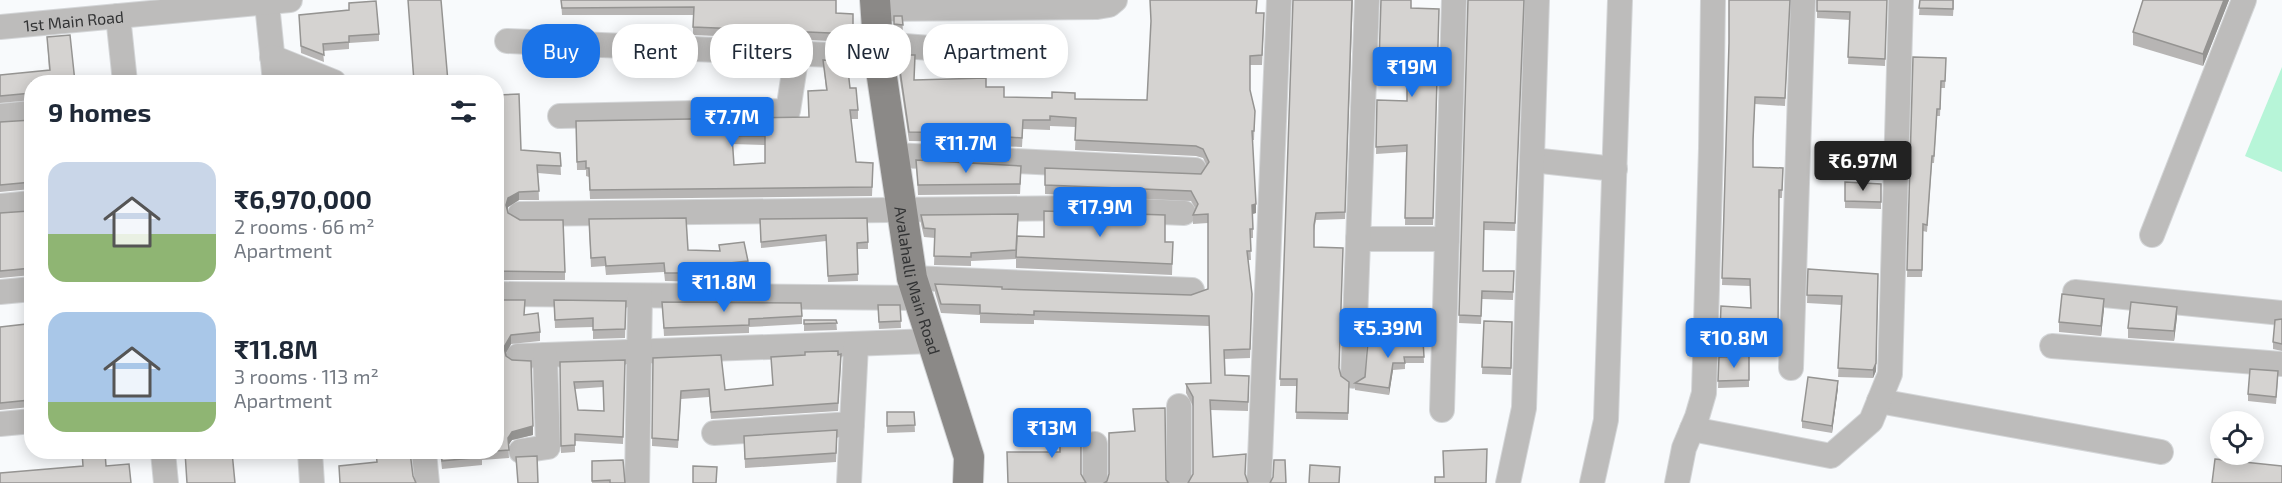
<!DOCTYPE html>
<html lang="en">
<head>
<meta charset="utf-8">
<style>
	body { margin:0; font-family:"Exo 2",sans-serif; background:#f2f2f3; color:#1f2937; height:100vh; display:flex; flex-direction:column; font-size:22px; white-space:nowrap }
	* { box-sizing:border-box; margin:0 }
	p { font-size:20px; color:#747a83 }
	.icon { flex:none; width:33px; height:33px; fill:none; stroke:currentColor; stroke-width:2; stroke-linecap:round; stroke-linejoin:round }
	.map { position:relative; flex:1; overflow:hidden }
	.side { position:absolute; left:24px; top:75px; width:480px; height:384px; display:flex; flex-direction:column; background:#fff; border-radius:24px; box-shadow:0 3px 15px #0003 }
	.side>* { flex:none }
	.banner { position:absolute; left:522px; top:24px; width:570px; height:54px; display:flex; gap:12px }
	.fabs { position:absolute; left:2210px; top:411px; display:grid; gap:12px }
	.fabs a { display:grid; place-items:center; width:54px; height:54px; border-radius:50%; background:#fff; box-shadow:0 3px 15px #0003; font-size:30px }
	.price { position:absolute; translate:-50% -51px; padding:0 14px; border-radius:6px; background:#1a73e8; color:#fff; font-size:20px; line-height:39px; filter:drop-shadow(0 2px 3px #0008) }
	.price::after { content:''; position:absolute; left:50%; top:36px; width:18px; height:14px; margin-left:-9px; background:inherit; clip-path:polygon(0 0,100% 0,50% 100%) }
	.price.current { background:#222; color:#fff }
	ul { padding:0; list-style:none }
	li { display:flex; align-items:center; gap:18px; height:150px; padding:0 24px }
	li span { display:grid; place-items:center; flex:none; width:168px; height:120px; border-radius:18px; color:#555 }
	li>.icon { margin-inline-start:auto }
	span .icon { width:72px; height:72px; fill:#fffc; stroke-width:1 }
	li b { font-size:26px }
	h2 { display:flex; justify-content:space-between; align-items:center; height:72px; padding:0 24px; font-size:26px }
	.tag { padding:0 21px; border-radius:24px; background:#fff; box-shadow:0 3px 15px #0003; font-size:21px; line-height:54px }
	.tag.current { background:#1a73e8; color:#fff }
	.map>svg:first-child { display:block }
</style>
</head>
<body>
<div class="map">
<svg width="2282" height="483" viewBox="0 0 2282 483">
	<rect width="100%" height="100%" fill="#f8fafc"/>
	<path fill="#b7f5d8" d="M2282,67V172L2245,156Z"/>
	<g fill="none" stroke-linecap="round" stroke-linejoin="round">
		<defs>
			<g id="minor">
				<path d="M267,4L275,82"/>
				<path d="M876,9L1097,7L1109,5L1115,0"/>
				<path d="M118,16L125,82"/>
				<path id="s1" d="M0,27L290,0"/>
				<path d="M507,41L879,57"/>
				<path d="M878,44L956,50"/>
				<path d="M272,57L334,82"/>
				<path d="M0,116L32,113"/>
				<path d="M560,116L788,111L797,53"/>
				<path d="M894,155L1195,170"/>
				<path d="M1532,160L1615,169"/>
				<path d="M0,206L32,203"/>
				<path d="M520,214L1074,208L1184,213"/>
				<path d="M2152,235L2244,0"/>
				<path d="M1358,239H1447"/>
				<path d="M912,278L1192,290"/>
				<path d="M0,292L32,289"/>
				<path d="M2075,292L2282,313"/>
				<path d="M496,294L917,298"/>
				<path d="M2052,346L2282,364"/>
				<path d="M518,356L932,341"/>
				<path d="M1791,368L1803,0"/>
				<path d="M1353,376L1367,0"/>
				<path d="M1879,401L2161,452"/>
				<path d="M1442,410L1454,0"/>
				<path d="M0,424L32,421"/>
				<path d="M1692,429L1831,456L1871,421L1890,374L1901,0"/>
				<path d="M714,433L852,424"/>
				<path d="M521,451L548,447L545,355"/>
				<path d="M163,452L166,483"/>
				<path d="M310,452L312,483"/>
				<path d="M424,452L427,483"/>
				<path d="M637,483L640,296"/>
				<path d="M849,483L856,345"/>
				<path d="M1095,483V444"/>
				<path d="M1179,483V406"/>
				<path d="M1259,483L1279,0"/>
				<path d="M1508,483L1524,408L1537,0"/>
				<path d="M1592,483L1606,420L1620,0"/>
				<path d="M1677,483L1684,448L1697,417L1704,393L1711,148L1713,0"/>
			</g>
			<g id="major">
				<path id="s2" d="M875,0L879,57L912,278L969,457L968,483"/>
			</g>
		</defs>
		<use href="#minor" stroke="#d4d6d8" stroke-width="26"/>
		<use href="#major" stroke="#d4d6d8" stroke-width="32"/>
		<use href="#minor" stroke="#bdbcbb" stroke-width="24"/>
		<use href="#major" stroke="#8b8987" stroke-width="30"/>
	</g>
	<g fill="#b7b5b4" fill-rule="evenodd">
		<path d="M408,0L448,82H414Z"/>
		<path d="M561,0L853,14V42L693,35V15H562Z"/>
		<path d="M1293,0H1353L1345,219L1316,220L1314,231V247L1339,369L1341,376L1349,382L1348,420L1296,419L1297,386H1280Z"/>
		<path d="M1381,0L1411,8L1439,9L1433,225H1405L1406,152L1376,154L1377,100L1407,101V70H1379Z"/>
		<path d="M1468,0H1524L1515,231L1484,230L1483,271H1514L1513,300L1482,299L1481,324L1459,323Z"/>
		<path d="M1790,0L1785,106L1755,104L1753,148V167L1783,168L1782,198H1779L1778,340L1720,338L1721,306L1751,308L1750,286L1722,285L1729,44Z"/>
		<path d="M1817,0H1887L1885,66L1848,64L1850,20L1817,18Z"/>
		<path d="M1920,0H1954L1953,16L1919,15Z"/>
		<path d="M2143,0H2229L2203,66L2133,45V32Z"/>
		<path d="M349,3L379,34V41L349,43V49L323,51L324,62L301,53L299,15L349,10Z"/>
		<path d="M1257,13L1264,22L1262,65H1250V90L1255,111L1254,140H1252L1256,213L1253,214V238H1250L1251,260H1248L1252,294L1250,358L1224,359L1225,375L1249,376L1248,411L1211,410L1193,474V406L1186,393V384L1211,383L1209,326L1034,320V324L980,323V315L941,313L935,293V284L1002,289L1191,295L1208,289V223L1193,224V215L1196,209L1191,201L1045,194V168L1201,174L1207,166L1203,158L1196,156L1075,150L1076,127L1050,126V130L1023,129L1022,147L994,146V142L909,141L897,60V50L904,55L914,80L986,87L1004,97L1147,100Z"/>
		<path d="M894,16H902L903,32L894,31Z"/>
		<path d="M47,37L75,82H32V100L0,103V75L49,71Z"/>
		<path d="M1913,57L1946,58L1945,88H1941L1940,116H1937L1934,163H1932L1927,232L1923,231L1922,277H1907Z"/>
		<path d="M748,59L780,67L779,76L747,75Z"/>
		<path d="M823,60L850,88L858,110V119H851L856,162L873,171L872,196L590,199L589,177L586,176V170H577L576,121L809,117L826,90ZM732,144L765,145V163L734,165Z"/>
		<path d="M496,95L521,150L560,153L561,175L538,173L539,200H519L508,207L507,210L508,213L565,272V280H496Z"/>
		<path d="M32,120L31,189L0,192V122Z"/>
		<path d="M916,160L1021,176L1020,194L918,195Z"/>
		<path d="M1845,182L1881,184V209L1845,208Z"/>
		<path d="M0,213L32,219V275L0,278Z"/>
		<path d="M921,215L1018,236L1173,242L1172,275L1016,268V259L971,261V266L934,265L935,238L924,237L921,224Z"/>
		<path d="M760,219L868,242V249H857L858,281L828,282L826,241L761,248Z"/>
		<path d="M589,228L688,250L719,251V245L748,261V269L703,274V282L665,281L664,272L606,275L605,266L591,267Z"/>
		<path d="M1808,269L1878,274L1876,371L1873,378L1838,377L1842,305L1807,303Z"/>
		<path d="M496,300L524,315L540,332V341L511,344L506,353L533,435L512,440L508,445L509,458L482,460V465L442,469L440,452H496Z"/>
		<path d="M554,300L626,301L625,338L593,339V327L555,328Z"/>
		<path d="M662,302L802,316V324L749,327V333L664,336Z"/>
		<path d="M878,305H900L901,328L879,329Z"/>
		<path d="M2104,309L2101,336L2059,332V322Z"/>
		<path d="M2177,317L2174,341L2128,338V328Z"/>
		<path d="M32,318V365H27L30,407L0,410V327L25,324V319Z"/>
		<path d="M2282,319V351L2273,349V342Z"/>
		<path d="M804,320H836L837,330L804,331Z"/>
		<path d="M1484,321L1512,322L1511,375L1482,374Z"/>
		<path d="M1423,340L1424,363H1405V369L1393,370L1389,395L1355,390V383Z"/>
		<path d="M838,355L841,362L838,411L711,419L709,397L681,399L678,448L652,446L653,358L725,390L772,385Z"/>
		<path d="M1749,356V387L1718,388L1719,357Z"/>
		<path d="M625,360L623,444L575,441V452L561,453L560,362ZM603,387L604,411L578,410L575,389Z"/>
		<path d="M2278,378L2276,404L2248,401V394Z"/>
		<path d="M1838,388L1832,433L1802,428V421Z"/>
		<path d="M887,412H914L915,432L887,433Z"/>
		<path d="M744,436L837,439L836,462L745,468Z"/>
		<path d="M592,461L625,483H592Z"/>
	</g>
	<g fill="#959492">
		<path d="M2224,0H2229L2203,66V54Z"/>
		<path d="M519,192V200L508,207L506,214V205L508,198Z"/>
		<path d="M1256,204V213L1252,214V205Z"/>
		<path d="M1878,282L1876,371L1873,378V370Z"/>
		<path d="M2104,299V309L2101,336V326Z"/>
		<path d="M2177,307V317L2174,341V331Z"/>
		<path d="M511,335V344L504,356V347Z"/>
		<path d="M1393,363V370L1389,395V388Z"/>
		<path d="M1838,381V388L1832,433V426Z"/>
		<path d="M1088,417V426L1081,444V435Z"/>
		<path d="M533,426V435L512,440L508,446V438L512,432Z"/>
	</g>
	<g fill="#d5d3d1" stroke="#959492" stroke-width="1.5" fill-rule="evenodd">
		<path d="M408,0H441L448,82H414Z"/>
		<path d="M561,0H836V13L853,14V34L693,27L694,7L562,8Z"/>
		<path d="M1150,0H1257L1256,13H1264L1262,55L1250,56V90L1255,111L1254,131H1252L1256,204L1252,205L1253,229H1250L1251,251H1247L1252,294L1250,349L1224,350L1225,375L1249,376L1248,402L1210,400L1213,457L1246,454L1245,474L1248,483H1188L1193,474V397L1186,384L1211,383L1209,316L1034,311V315L980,313V305L941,304L935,284L1002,287V289L1191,295L1208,289V214L1193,215L1198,204L1191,191L1045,185V168L1201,174L1209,162L1203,149L1196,146L1075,140L1076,118L1050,116V120H1023L1022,138L994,136V133L909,132L897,50L904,51V55H915L914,80L986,78V87H1004V97L1052,98V92L1075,93V99L1147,100L1151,21Z"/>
		<path d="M1293,0H1352L1345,212L1316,213L1314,225V247L1343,248L1339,368L1341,376L1349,382L1348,413L1296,412L1297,379H1280Z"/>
		<path d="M1381,0H1411V8L1439,9L1433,218H1405L1407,145L1376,147L1377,100L1407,101V63H1379Z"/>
		<path d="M1468,0H1524L1515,223L1484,222L1483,271H1514L1513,292L1482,291L1481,316L1459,315Z"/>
		<path d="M1729,0H1790L1785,98L1755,97L1753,140V167L1783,168L1782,190H1779L1778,333L1720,331L1721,306L1751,308L1750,279L1722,278L1729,43Z"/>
		<path d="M1817,0H1887L1885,59L1848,57L1850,12L1817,11Z"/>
		<path d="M1920,0H1953V9L1919,8Z"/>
		<path d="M2143,0H2224L2203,54L2133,32Z"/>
		<path d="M376,1L379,34L349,36V42L323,44L324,55L301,46L299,15L349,10V3Z"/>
		<path d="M894,16H902L903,25L894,24Z"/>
		<path d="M70,35L75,82H32V93L0,96V75L50,70L47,37Z"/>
		<path d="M1913,57L1946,58L1945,81H1941L1940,109H1937L1934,156H1932L1927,225L1923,224L1922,270H1907Z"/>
		<path d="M748,59L780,60L779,70L747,68Z"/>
		<path d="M823,60L847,61L850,88H856L858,110H850L856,162L873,163L872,187L590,190L589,168H586V161L577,162L576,121L809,117L808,91L827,90ZM732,136H765V163L734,165Z"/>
		<path d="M519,94L521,150L560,153L561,166L537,165L539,191L519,192L508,198L506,205L508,213L520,220H563L565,272L496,271V95Z"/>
		<path d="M32,120V182L0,185V122Z"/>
		<path d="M916,160L1021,166L1020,184L918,185Z"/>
		<path d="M1845,182L1881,184V202L1845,201Z"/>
		<path d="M29,211L30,219H32V268L0,271V213Z"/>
		<path d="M1044,211L1165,215V242H1173L1172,264L1016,257L1017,236L1044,237Z"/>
		<path d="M1018,214L1016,250L971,253V257L934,256L935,229L924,228L921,215Z"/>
		<path d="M686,218L688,250L720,251L719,245L744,242L748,261L703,266V273H665L664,263L606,266L605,257L591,258L589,219Z"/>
		<path d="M867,218L868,242L857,243L858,274L828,276L826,235L761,242L760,219Z"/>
		<path d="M1808,269L1878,274L1876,363L1873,370L1838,368L1842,296L1807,295Z"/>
		<path d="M2062,294L2104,299L2101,326L2059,322Z"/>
		<path d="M496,300H525L524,315L538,313L540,332L511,335L504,347L506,356L512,360L531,361L533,426L512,432L508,438L509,450L496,451Z"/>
		<path d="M554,300L626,301L625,329L593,330V318L555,320Z"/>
		<path d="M662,302L801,303L802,316L749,319V325L664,328Z"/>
		<path d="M2131,302L2177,307L2174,331L2128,328Z"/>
		<path d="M878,305H900L901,321L879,322Z"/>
		<path d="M32,318V358H26L30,400L0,403V327L26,324L25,319Z"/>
		<path d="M2282,319V344L2273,342L2275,320Z"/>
		<path d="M804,320H836L837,323L804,324Z"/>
		<path d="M1484,321L1512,322L1511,368L1482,367Z"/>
		<path d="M1423,340L1424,357H1404L1405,363H1393L1389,388L1355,383L1365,377L1368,341Z"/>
		<path d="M838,351V355L841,354L838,403L711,412L709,389L681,391L678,440L652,438L653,358L721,355L725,390L773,385L771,357L805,355V352Z"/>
		<path d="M1749,356V380L1718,381L1719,357Z"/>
		<path d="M625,360L623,437L575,434V445L561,446L560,362ZM603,381L604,411L578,410L574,382Z"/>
		<path d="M2250,369L2278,371L2276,397L2248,394Z"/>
		<path d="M1808,377L1838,381L1832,426L1802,421Z"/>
		<path d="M1165,408L1166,480L1169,483H1104L1107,481L1109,474V433L1135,431L1133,409Z"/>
		<path d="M887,412H914L915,425L887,426Z"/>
		<path d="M1060,416L1088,417L1081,435V474L1086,483H1008L1007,452H1060Z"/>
		<path d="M837,430L836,453L745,459L744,436Z"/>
		<path d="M1487,449L1486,483H1435V477H1444L1443,451Z"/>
		<path d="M82,452H105L106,466L129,464L131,483H0V473L83,466Z"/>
		<path d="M185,452H232L235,483H187Z"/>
		<path d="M376,452H410L413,476L416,483H340L339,466L377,462Z"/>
		<path d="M441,452H484H481L482,457L442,461Z"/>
		<path d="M537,456L538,483H518L516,457Z"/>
		<path d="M2215,459L2282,466V483H2212Z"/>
		<path d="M623,460L625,483H610V480L592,481V461Z"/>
		<path d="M1274,460H1285L1286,483H1270L1273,477Z"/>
		<path d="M1310,465L1340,467L1339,483H1309Z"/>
		<path d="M693,466L717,467L716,483H693Z"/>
	</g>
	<g text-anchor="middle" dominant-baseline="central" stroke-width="5" stroke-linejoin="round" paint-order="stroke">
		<g font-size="16" fill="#323334" stroke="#fff">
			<text stroke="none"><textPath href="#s1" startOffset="74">1st Main Road</textPath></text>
			<text stroke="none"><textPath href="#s2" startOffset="284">Avalahalli Main Road</textPath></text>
		</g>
	</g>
</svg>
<div class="fabs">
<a><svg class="icon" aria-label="locate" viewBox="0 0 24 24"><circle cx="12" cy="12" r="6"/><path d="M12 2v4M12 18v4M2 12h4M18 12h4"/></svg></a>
</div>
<b class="price" style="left:1412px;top:98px">₹19M</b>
<b class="price" style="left:732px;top:148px">₹7.7M</b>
<b class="price" style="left:966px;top:174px">₹11.7M</b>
<b class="price current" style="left:1863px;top:192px">₹6.97M</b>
<b class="price" style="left:1100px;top:238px">₹17.9M</b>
<b class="price" style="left:724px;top:313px">₹11.8M</b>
<b class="price" style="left:1388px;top:359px">₹5.39M</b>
<b class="price" style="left:1734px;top:369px">₹10.8M</b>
<b class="price" style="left:1052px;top:459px">₹13M</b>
<div class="banner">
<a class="tag current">Buy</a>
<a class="tag">Rent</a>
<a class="tag">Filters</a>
<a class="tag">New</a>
<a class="tag">Apartment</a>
</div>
<section class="side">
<h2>9 homes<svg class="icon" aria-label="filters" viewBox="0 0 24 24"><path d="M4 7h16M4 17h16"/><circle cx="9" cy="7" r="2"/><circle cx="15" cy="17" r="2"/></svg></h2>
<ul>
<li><span style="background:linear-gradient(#c9d6e8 60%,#8fb573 0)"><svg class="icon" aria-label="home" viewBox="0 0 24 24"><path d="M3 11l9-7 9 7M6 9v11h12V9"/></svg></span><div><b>₹6,970,000</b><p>2 rooms · 66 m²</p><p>Apartment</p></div></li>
<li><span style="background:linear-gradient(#a9c7e8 75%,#8fb573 0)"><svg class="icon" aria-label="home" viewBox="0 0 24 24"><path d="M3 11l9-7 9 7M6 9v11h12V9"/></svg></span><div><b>₹11.8M</b><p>3 rooms · 113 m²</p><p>Apartment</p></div></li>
</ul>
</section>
</div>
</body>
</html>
